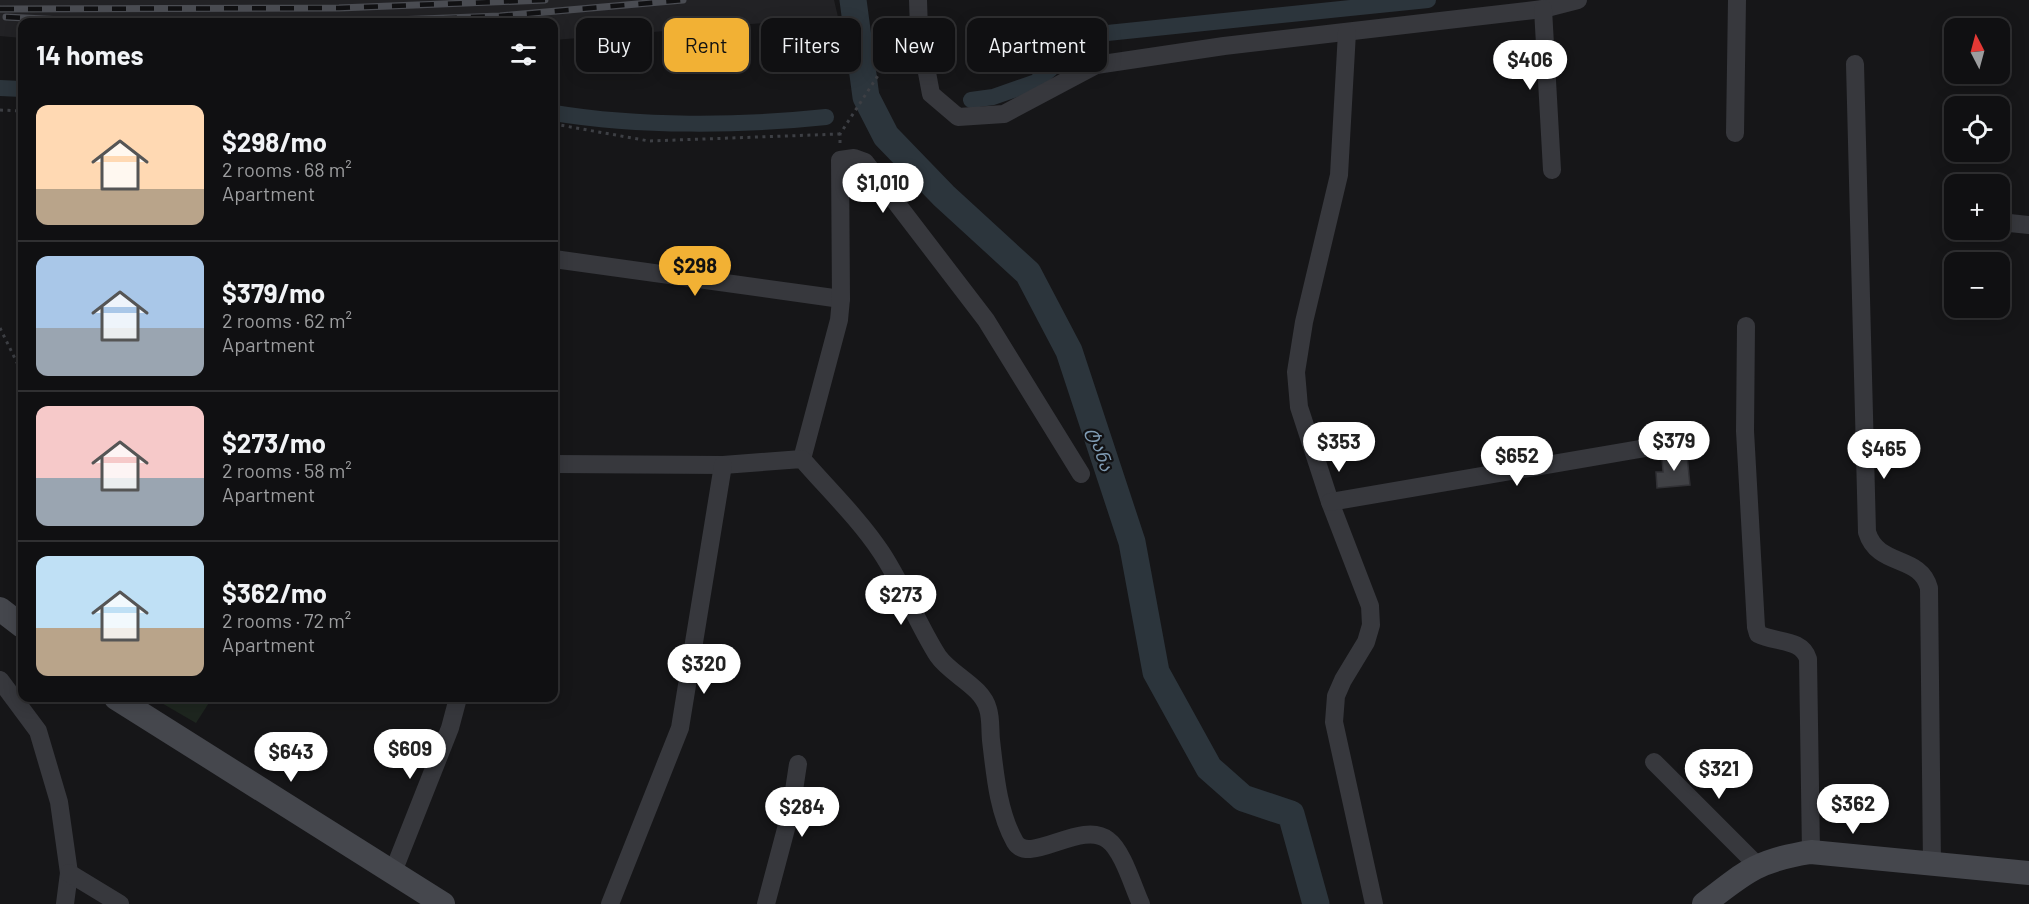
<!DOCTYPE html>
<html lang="en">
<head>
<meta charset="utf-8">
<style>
	body { margin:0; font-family:Barlow,"Noto Sans Georgian",sans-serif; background:#19191b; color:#f1f3f6; height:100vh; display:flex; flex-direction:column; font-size:22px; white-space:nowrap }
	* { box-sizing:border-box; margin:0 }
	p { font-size:20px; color:#9c9d9f }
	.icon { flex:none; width:33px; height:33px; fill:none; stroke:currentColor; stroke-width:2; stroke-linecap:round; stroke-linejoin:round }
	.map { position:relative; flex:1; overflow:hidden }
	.drawer { position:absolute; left:18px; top:18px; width:540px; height:684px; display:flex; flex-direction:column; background:#101012; border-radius:12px; box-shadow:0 3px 15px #0003,0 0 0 2px #303032 }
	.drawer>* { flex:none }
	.top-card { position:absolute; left:576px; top:18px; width:570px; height:54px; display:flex; gap:12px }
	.needle { width:39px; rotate:354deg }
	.fabs { position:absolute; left:1944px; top:18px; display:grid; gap:12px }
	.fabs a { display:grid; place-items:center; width:66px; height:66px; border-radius:12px; background:#101012; box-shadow:0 3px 15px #0003,0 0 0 2px #303032; font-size:30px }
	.price { position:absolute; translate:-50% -51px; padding:0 14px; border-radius:21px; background:#fff; color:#222; font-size:20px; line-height:39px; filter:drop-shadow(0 2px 3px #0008) }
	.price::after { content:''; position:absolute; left:50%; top:36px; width:18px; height:14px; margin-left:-9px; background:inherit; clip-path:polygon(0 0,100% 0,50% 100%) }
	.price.active { background:#f2b134; color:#111 }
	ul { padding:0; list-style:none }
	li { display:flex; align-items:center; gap:18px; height:150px; padding:0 18px }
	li+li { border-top:2px solid #303032 }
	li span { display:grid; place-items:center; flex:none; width:168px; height:120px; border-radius:12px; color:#555 }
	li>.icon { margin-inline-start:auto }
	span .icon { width:72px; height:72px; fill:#fffc; stroke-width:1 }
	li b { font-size:26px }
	h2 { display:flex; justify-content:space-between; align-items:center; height:72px; padding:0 18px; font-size:26px }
	.tag { padding:0 21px; border-radius:12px; background:#101012; box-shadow:0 3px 15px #0003,0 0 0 2px #303032; font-size:21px; line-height:54px }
	.tag.active { background:#f2b134; color:#111 }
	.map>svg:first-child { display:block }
</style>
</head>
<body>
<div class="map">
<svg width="2029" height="904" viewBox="0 0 2029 904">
	<rect width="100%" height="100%" fill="#161618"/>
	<path fill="#222225" d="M0,0H834L838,17L554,40V22H22V38L0,36Z"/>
	<path fill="#1e261f" d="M153,698H212L196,723Z"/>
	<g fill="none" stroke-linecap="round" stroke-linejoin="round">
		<g stroke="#2c353c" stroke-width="16">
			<path d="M0,88L22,89"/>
			<path d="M971,100L993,97L1036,82L1088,35L1428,0"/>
			<path d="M554,113C639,127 740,126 826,117"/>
		</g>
		<path stroke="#2c353c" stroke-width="27" d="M853,0L866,97L886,136L944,196L1028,273L1069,351L1132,542L1156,672L1209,768L1243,798L1291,814L1316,904"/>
	</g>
	<path fill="#404145" stroke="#303034" stroke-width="1.5" d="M1687,455L1690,485L1657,488L1656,472H1663L1662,458Z"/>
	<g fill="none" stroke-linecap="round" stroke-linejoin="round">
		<g stroke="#3d3f44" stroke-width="3" stroke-dasharray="3 4.5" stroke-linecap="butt">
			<path d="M0,110L22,111"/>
			<path d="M554,124L649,141L840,134"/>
			<path d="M840,143V134L903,37"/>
			<path d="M0,328L22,373"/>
		</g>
		<g stroke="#37383d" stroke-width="18">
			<path d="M918,0L919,30L931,94L958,117L1004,114L1096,65L1224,46L1543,9L1578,0"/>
			<path d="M1543,9L1552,170"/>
			<path d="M1347,32L1339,175L1304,322L1296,372L1299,407L1330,502L1370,606L1371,625L1366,642L1343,680L1336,696L1334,722L1374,904"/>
			<path d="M1855,64L1867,532C1878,568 1920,554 1929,588L1932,865"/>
			<path d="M1735,133L1737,0"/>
			<path d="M2000,222L2029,225"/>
			<path d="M554,259L841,299"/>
			<path d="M1746,326L1745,431L1756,627L1758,634C1775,643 1802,638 1808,659L1811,852"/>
			<path d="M802,459L839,320L841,299L840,160L854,158L865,162L986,320L1081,474"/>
			<path d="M554,464L723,465L802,459C828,489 859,519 881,552C903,585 917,623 938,656C951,675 982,686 988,709C991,718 990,730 991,740C995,774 998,812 1015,842C1029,866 1082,819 1108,840C1123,851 1133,887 1141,904"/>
			<path d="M1330,502L1698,439"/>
			<path d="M0,680L38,731L59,802L69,873L65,904"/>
			<path d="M1654,762L1757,865"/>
			<path d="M393,872L450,728L458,698"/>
			<path d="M69,873L120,904"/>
			<path d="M610,904L680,728L723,465"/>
			<path d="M766,904L791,810L798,764"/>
		</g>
		<g stroke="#45474d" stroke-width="24">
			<path d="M0,609L22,626"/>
			<path d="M116,698L443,904"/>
			<path d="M1704,904C1745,872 1758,860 1811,852L2029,873"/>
		</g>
		<defs>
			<g id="rail">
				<path d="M0,9L339,8L545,0"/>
				<path d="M6,17L100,22"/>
				<path d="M135,22H342L500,16L683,0"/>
			</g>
		</defs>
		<use href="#rail" stroke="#4a4c52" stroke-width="7"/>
		<use href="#rail" stroke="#111113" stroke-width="4.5" stroke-dasharray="14" stroke-linecap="butt"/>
	</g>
	<g text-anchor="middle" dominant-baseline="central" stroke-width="4.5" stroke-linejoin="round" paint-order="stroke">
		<g font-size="18" font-style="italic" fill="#7f9bb3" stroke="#111113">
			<text transform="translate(1101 449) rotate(72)">ტანა</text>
		</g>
	</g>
</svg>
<div class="fabs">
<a><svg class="needle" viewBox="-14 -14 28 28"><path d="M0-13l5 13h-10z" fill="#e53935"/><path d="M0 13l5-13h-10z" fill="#9c9d9f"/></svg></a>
<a><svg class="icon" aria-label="locate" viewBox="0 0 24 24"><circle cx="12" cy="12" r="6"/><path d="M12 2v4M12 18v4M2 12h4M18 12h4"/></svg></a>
<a>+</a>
<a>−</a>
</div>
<b class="price" style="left:1530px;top:91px">$406</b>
<b class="price" style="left:883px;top:214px">$1,010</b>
<b class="price active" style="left:695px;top:297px">$298</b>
<b class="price" style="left:1674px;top:472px">$379</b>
<b class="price" style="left:1339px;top:473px">$353</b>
<b class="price" style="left:1884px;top:480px">$465</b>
<b class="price" style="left:1517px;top:487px">$652</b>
<b class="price" style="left:901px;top:626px">$273</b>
<b class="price" style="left:704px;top:695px">$320</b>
<b class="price" style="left:410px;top:780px">$609</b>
<b class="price" style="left:291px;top:783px">$643</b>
<b class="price" style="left:1719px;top:800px">$321</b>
<b class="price" style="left:1853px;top:835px">$362</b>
<b class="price" style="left:802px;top:838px">$284</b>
<div class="top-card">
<a class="tag">Buy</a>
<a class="tag active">Rent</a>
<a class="tag">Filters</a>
<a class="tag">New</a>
<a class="tag">Apartment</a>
</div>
<section class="drawer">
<h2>14 homes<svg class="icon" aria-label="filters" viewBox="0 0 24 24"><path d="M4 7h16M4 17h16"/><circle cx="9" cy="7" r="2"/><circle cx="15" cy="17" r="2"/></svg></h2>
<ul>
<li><span style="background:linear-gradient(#ffd9b3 70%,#b9a48a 0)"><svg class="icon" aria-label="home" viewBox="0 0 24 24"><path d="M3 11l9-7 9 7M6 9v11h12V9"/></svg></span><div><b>$298/mo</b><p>2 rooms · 68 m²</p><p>Apartment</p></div></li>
<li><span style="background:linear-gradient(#a9c7e8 60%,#9aa5b1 0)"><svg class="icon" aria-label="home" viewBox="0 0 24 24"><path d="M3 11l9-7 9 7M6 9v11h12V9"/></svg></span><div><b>$379/mo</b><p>2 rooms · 62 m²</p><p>Apartment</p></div></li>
<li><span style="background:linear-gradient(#f6c9c9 60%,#9aa5b1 0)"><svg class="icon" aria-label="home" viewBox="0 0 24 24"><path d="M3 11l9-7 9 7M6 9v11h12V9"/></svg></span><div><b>$273/mo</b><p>2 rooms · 58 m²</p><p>Apartment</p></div></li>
<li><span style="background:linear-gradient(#bfe0f5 60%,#b9a48a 0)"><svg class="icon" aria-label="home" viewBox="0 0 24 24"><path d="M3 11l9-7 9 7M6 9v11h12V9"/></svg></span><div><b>$362/mo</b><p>2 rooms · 72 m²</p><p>Apartment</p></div></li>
</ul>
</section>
</div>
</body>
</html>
